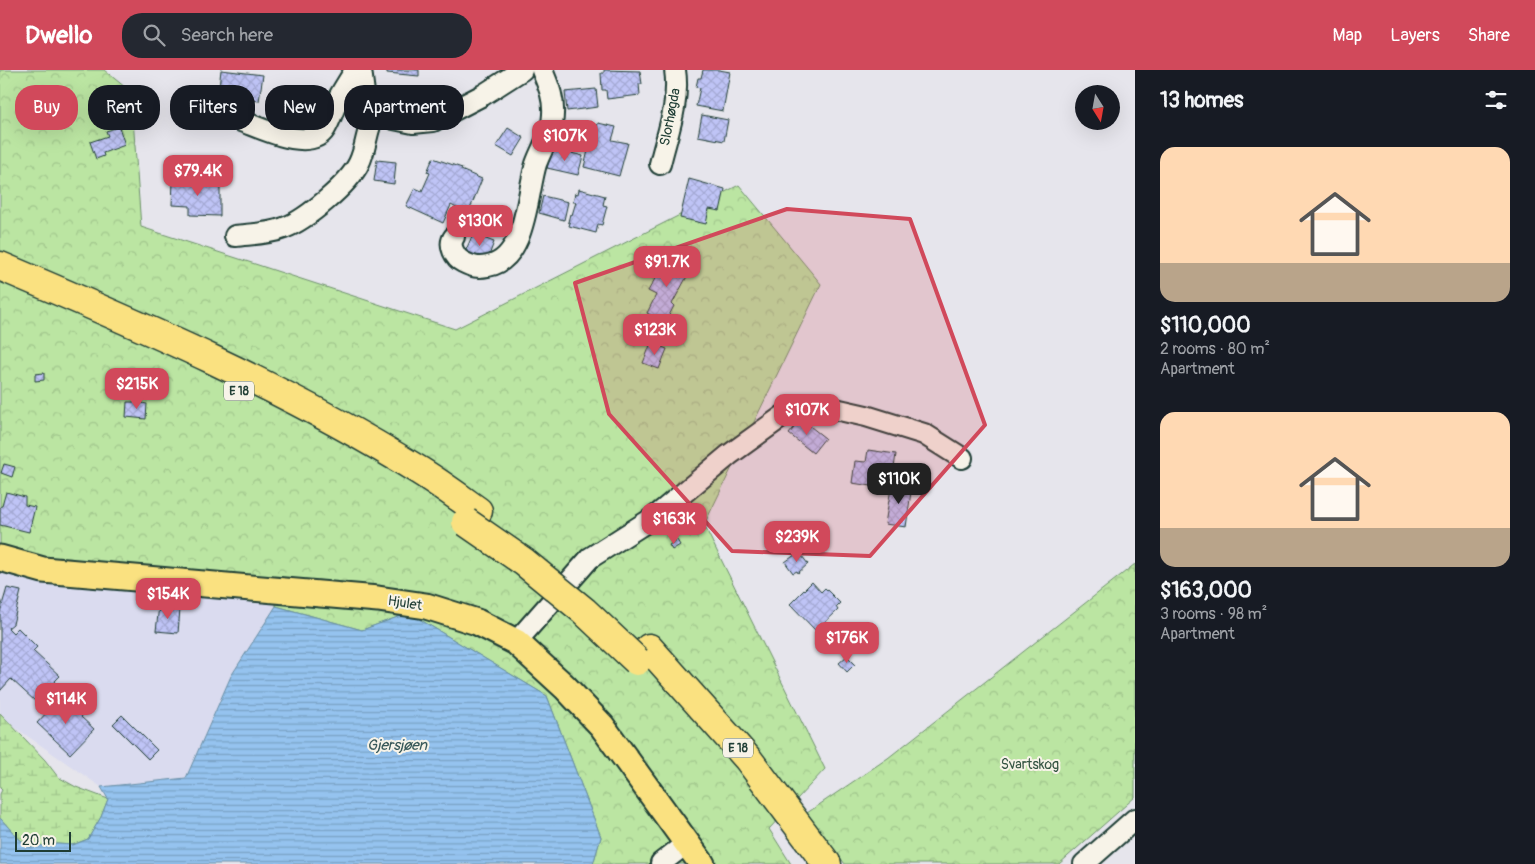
<!DOCTYPE html>
<html lang="en">
<head>
<meta charset="utf-8">
<style>
	body { margin:0; font-family:Pangolin,sans-serif; background:#242831; color:#f1f3f6; height:100vh; display:flex; flex-direction:column; font-size:19px; white-space:nowrap }
	* { box-sizing:border-box; margin:0 }
	p { font-size:16px; color:#9ea1a6 }
	.icon { flex:none; width:28px; height:28px; fill:none; stroke:currentColor; stroke-width:2; stroke-linecap:round; stroke-linejoin:round }
	.map { position:relative; flex:1; overflow:hidden }
	.sheet { display:flex; flex-direction:column; background:#171b24; width:400px }
	.sheet>* { flex:none }
	.banner { position:absolute; left:15px; top:15px; width:475px; height:45px; display:flex; gap:10px }
	.needle { width:32px; rotate:169deg }
	.buttons { position:absolute; left:1075px; top:15px; display:grid; gap:10px }
	.buttons a { display:grid; place-items:center; width:45px; height:45px; border-radius:50%; background:#171b24; box-shadow:0 5px 20px #0002; font-size:25px }
	.scale { position:absolute; left:15px; bottom:12px; width:56px; box-sizing:border-box; padding-left:5px; border:2px solid #1f3d34; border-top:0; font-size:14px; line-height:18px; white-space:nowrap; color:#1f3d34; -webkit-text-stroke:4px #f7f3e8; paint-order:stroke }
	.price { position:absolute; translate:-50% -42px; padding:0 11px; border-radius:10px; background:#d1495b; color:#fff; font-size:16px; line-height:32px; filter:drop-shadow(0 1px 2px #0008) }
	.price::after { content:''; position:absolute; left:50%; top:30px; width:15px; height:11px; margin-left:-8px; background:inherit; clip-path:polygon(0 0,100% 0,50% 100%) }
	.price.on { background:#222; color:#fff }
	ul { padding:0; list-style:none }
	li { display:grid; align-content:center; gap:10px; height:265px; padding:0 25px }
	li span { display:grid; place-items:center; height:155px; border-radius:15px; color:#555 }
	li>.icon { margin-inline-start:auto }
	span .icon { width:90px; height:90px; fill:#fffc; stroke-width:1 }
	li b { font-size:21px }
	h2 { display:flex; justify-content:space-between; align-items:center; height:60px; padding:0 25px; font-size:21px }
	.pill { padding:0 18px; border-radius:20px; background:#171b24; box-shadow:0 5px 20px #0002; font-size:18px; line-height:45px }
	.pill.on { background:#d1495b; color:#fff }
	header { display:flex; align-items:center; gap:30px; box-sizing:border-box; height:70px; padding:0 25px; background:#d1495b; color:#fff }
	header strong { font-size:24px }
	nav { display:flex; gap:28px; margin-inline-start:auto; font-size:18px }
	.search { width:350px; height:45px; background:#242831; display:flex; align-items:center; gap:12px; box-sizing:border-box; padding:0 18px; border-radius:20px; color:#9ea1a6; font-size:19px }
	main { display:flex; flex:1; min-height:0 }
	.map>svg:first-child { display:block }
</style>
</head>
<body>
<header>
<strong>Dwello</strong>
<div class="search"><svg class="icon" aria-label="search" viewBox="0 0 24 24"><circle cx="10" cy="10" r="6"/><path d="M15 15l6 6"/></svg>Search here</div>
<nav><a>Map</a><a>Layers</a><a>Share</a></nav>
</header>
<main>
<div class="map">
<svg width="1135" height="794" viewBox="0 0 1135 794">
	<defs>
		<pattern id="forest-crowns" width="20" height="18" patternUnits="userSpaceOnUse" patternTransform="scale(1.25)"><rect width="20" height="18" fill="#bbe5a2"/><path d="M2 6a3 3 0 1 1 6 0M12 15a3 3 0 1 1 6 0" fill="none" stroke="#a0c58c"/></pattern>
		<pattern id="wetland-marsh" width="20" height="14" patternUnits="userSpaceOnUse" patternTransform="scale(1.25)"><rect width="20" height="14" fill="#bbe5a2"/><path d="M1 5h8M5 5V1M11 12h8M15 12V8" fill="none" stroke="#a0c58c"/></pattern>
		<pattern id="water-rules" width="6" height="5" patternUnits="userSpaceOnUse" patternTransform="scale(1.25)"><rect width="6" height="5" fill="#95c3ef"/><path d="M0 2.5h6" fill="none" stroke="#79a0c2"/></pattern>
		<pattern id="building-cross-hatch" width="8" height="8" patternUnits="userSpaceOnUse" patternTransform="scale(1.25)"><rect width="8" height="8" fill="#bfc4f6"/><path d="M0 0l8 8M0 8l8-8" fill="none" stroke="#a4a9d4"/></pattern>
	</defs>
	<rect width="100%" height="100%" fill="#e6e5ec"/>
	<filter id="ink" filterUnits="userSpaceOnUse"><feTurbulence type="fractalNoise" baseFrequency=".02" numOctaves="2"/><feDisplacementMap in="SourceGraphic" scale="10" xChannelSelector="R" yChannelSelector="G"/><feConvolveMatrix kernelMatrix="1 2 1 2 8 2 1 2 1" color-interpolation-filters="sRGB"/></filter>
	<g filter="url(#ink)">
		<path fill="#dadbef" d="M0,488L277,521L276,536L231,606L186,708L101,717L0,647Z"/>
		<g fill="url(#forest-crowns)" stroke="#6d916b">
			<path d="M0,0H104L131,22L141,157L455,259L739,115L821,214L704,455L825,699L769,759L791,794H593L601,767L547,626L409,543L362,560L276,536L277,522L0,488Z"/>
			<path d="M1135,494V727L1059,794H845L807,743L888,688Z"/>
		</g>
		<path fill="url(#wetland-marsh)" stroke="#6d916b" d="M0,643L45,690L58,707L76,717L108,729L101,747L88,769L72,775L57,774L30,777L18,768L0,748V724L2,720L0,718Z"/>
		<path fill="url(#water-rules)" stroke="#668da4" d="M276,536L362,560L409,543L547,626L601,767L593,794H0V748L18,768L30,777L57,774L73,775L88,769L101,747L108,729L101,717L186,708L231,606Z"/>
		<g fill="url(#building-cross-hatch)" stroke="#1f3d34">
			<path d="M221,0L263,5L259,31L218,26Z"/>
			<path d="M387,0H419V6L387,3Z"/>
			<path d="M604,0L640,1L642,14H639L640,25L607,29L606,20H602L601,3H604Z"/>
			<path d="M703,0H719L730,2L723,41L696,36L700,18L696,17L698,8H701Z"/>
			<path d="M596,19L598,37L567,41L565,22Z"/>
			<path d="M702,45L728,50L724,71L698,66Z"/>
			<path d="M598,53L616,57L612,70L628,73L619,106L584,97L592,64L595,65Z"/>
			<path d="M119,57L125,75L103,83L104,86L96,89L90,72L108,66L106,61Z"/>
			<path d="M508,58L524,68L513,86L496,76Z"/>
			<path d="M552,78L583,86L578,105L547,98Z"/>
			<path d="M433,88L462,98L461,100L482,109L468,144L451,135L443,153L406,136L415,118L422,121L430,103L427,102Z"/>
			<path d="M377,90L396,92L394,114L374,111Z"/>
			<path d="M689,109L725,119L720,141L709,139L706,154L680,148Z"/>
			<path d="M193,110H198V113H220V146L190,145V136L172,135L173,111H193Z"/>
			<path d="M579,119L605,126L603,135L607,136L602,155L598,154L596,163L569,156L570,153L568,152L570,144L572,145L576,132H573L575,123L578,124Z"/>
			<path d="M543,126L568,132L564,150L539,143Z"/>
			<path d="M473,164L494,172L487,191L465,182Z"/>
			<path d="M668,186L691,199L672,234L674,236L665,253L647,243L656,225L648,221L656,207L653,205L658,196L662,197Z"/>
			<path d="M651,273L667,279L659,299L643,293Z"/>
			<path d="M44,303V310L35,311V304Z"/>
			<path d="M135,329L142,330V333L147,334L146,349L126,347L127,332H134Z"/>
			<path d="M801,349L825,368L813,383L789,364Z"/>
			<path d="M868,380L896,384L891,419L852,413L855,391L866,392Z"/>
			<path d="M4,394L15,397L12,407L1,403Z"/>
			<path d="M892,412L912,415L906,457L885,454Z"/>
			<path d="M6,422L25,427V435L35,437L29,462L0,455V438L1,436H2Z"/>
			<path d="M677,470L680,475L672,480L669,475Z"/>
			<path d="M799,482L808,494L798,503L797,501L793,503L785,492Z"/>
			<path d="M812,512L821,522L825,518L840,533L836,537L838,540L816,561L790,534Z"/>
			<path d="M7,518L21,521L13,554L8,558L13,563L18,558L37,577L33,581L60,606L35,631L11,609L0,621V542Z"/>
			<path d="M159,536L180,539L178,563L156,561Z"/>
			<path d="M847,586L855,594L847,602L839,593Z"/>
			<path d="M60,628L70,637L74,632L85,642L81,647L94,659L70,684L37,653Z"/>
			<path d="M122,645L157,680L148,689L113,654Z"/>
		</g>
		<g fill="none" stroke-linecap="round" stroke-linejoin="round">
			<defs>
				<g id="minor">
					<path d="M361,0L365,30L371,39L394,49L413,53L433,51L483,25L522,0"/>
					<path d="M241,51C261,58 310,83 325,59C331,49 334,37 339,27C344,18 350,9 355,0"/>
					<path d="M660,94C667,64 680,32 675,0"/>
					<path d="M235,166C251,164 269,164 284,158C306,150 349,114 359,93C367,77 366,58 376,42"/>
					<path d="M454,167C448,175 455,188 463,192C473,197 478,198 488,196C526,190 527,123 536,94C542,77 553,62 553,44C554,27 548,15 542,0"/>
					<path d="M516,572L590,488L656,446L729,385L790,341L822,336L866,346L924,364L962,388"/>
					<path d="M662,794L661,793L687,773"/>
					<path d="M1084,794L1135,749"/>
				</g>
				<path id="major" d="M0,488L43,500L378,529L426,536L477,552L516,572L565,617L602,656L702,794"/>
				<g id="highway">
					<path d="M0,196C142,256 284,317 415,398C437,411 457,426 478,441"/>
					<path d="M649,578L748,689L827,794"/>
				</g>
			</defs>
			<use href="#minor" stroke="#1f3d34" stroke-width="24"/>
			<use href="#major" stroke="#1f3d34" stroke-width="29"/>
			<use href="#highway" stroke="#1f3d34" stroke-width="31"/>
			<use href="#minor" stroke="#f7f3e8" stroke-width="20"/>
			<use href="#major" stroke="#fae180" stroke-width="25"/>
			<use href="#highway" stroke="#fae180" stroke-width="28"/>
			<defs>
				<path id="highway-bridge" d="M466,452L524,492L584,541L637,591"/>
			</defs>
			<use href="#highway-bridge" stroke="#1f3d34" stroke-width="31" stroke-linecap="butt"/>
			<use href="#highway-bridge" stroke="#fae180" stroke-width="28"/>
		</g>
	</g>
	<path fill="#d1495b" fill-opacity="0.2" stroke="#d1495b" stroke-width="4" stroke-linejoin="round" d="M787,139L910,149L985,355L870,486L732,481L609,344L575,213Z"/>
	<g text-anchor="middle" dominant-baseline="central" stroke-width="4" stroke-linejoin="round" paint-order="stroke">
		<g fill="#f7f3e8" stroke="#60746a" stroke-width="1">
			<rect x="224" y="311.5" width="30" height="19" rx="4"/>
			<rect x="723" y="668.5" width="30" height="19" rx="4"/>
		</g>
		<g font-size="12" font-weight="bold" fill="#1f3d34">
			<text x="239" y="321">E 18</text>
			<text x="738" y="678">E 18</text>
		</g>
		<g font-size="14" fill="#1f3d34" stroke="#f7f3e8">
			<text transform="translate(670 47) rotate(-79)">Slorhøgda</text>
			<text transform="translate(405 533) rotate(9)">Hjulet</text>
		</g>
		<g font-size="14" fill="#365644" stroke="#f7f3e8">
			<text x="1030" y="694">Svartskog</text>
		</g>
		<g font-size="15" font-style="italic" fill="#375859" stroke="#f7f3e8">
			<text x="397" y="675">Gjersjøen</text>
		</g>
	</g>
</svg>
<div class="buttons">
<a><svg class="needle" viewBox="-14 -14 28 28"><path d="M0-13l5 13h-10z" fill="#e53935"/><path d="M0 13l5-13h-10z" fill="#9ea1a6"/></svg></a>
</div>
<div class="scale">20 m</div>
<b class="price" style="left:565px;top:92px">$107K</b>
<b class="price" style="left:198px;top:127px">$79.4K</b>
<b class="price" style="left:480px;top:177px">$130K</b>
<b class="price" style="left:667px;top:218px">$91.7K</b>
<b class="price" style="left:655px;top:286px">$123K</b>
<b class="price" style="left:137px;top:340px">$215K</b>
<b class="price" style="left:807px;top:366px">$107K</b>
<b class="price on" style="left:899px;top:435px">$110K</b>
<b class="price" style="left:674px;top:475px">$163K</b>
<b class="price" style="left:797px;top:493px">$239K</b>
<b class="price" style="left:168px;top:550px">$154K</b>
<b class="price" style="left:847px;top:594px">$176K</b>
<b class="price" style="left:66px;top:655px">$114K</b>
<div class="banner">
<a class="pill on">Buy</a>
<a class="pill">Rent</a>
<a class="pill">Filters</a>
<a class="pill">New</a>
<a class="pill">Apartment</a>
</div>
</div>
<section class="sheet">
<h2>13 homes<svg class="icon" aria-label="filters" viewBox="0 0 24 24"><path d="M4 7h16M4 17h16"/><circle cx="9" cy="7" r="2"/><circle cx="15" cy="17" r="2"/></svg></h2>
<ul>
<li><span style="background:linear-gradient(#ffd9b3 75%,#b9a48a 0)"><svg class="icon" aria-label="home" viewBox="0 0 24 24"><path d="M3 11l9-7 9 7M6 9v11h12V9"/></svg></span><div><b>$110,000</b><p>2 rooms · 80 m²</p><p>Apartment</p></div></li>
<li><span style="background:linear-gradient(#ffd9b3 75%,#b9a48a 0)"><svg class="icon" aria-label="home" viewBox="0 0 24 24"><path d="M3 11l9-7 9 7M6 9v11h12V9"/></svg></span><div><b>$163,000</b><p>3 rooms · 98 m²</p><p>Apartment</p></div></li>
</ul>
</section>
</main>
</body>
</html>
